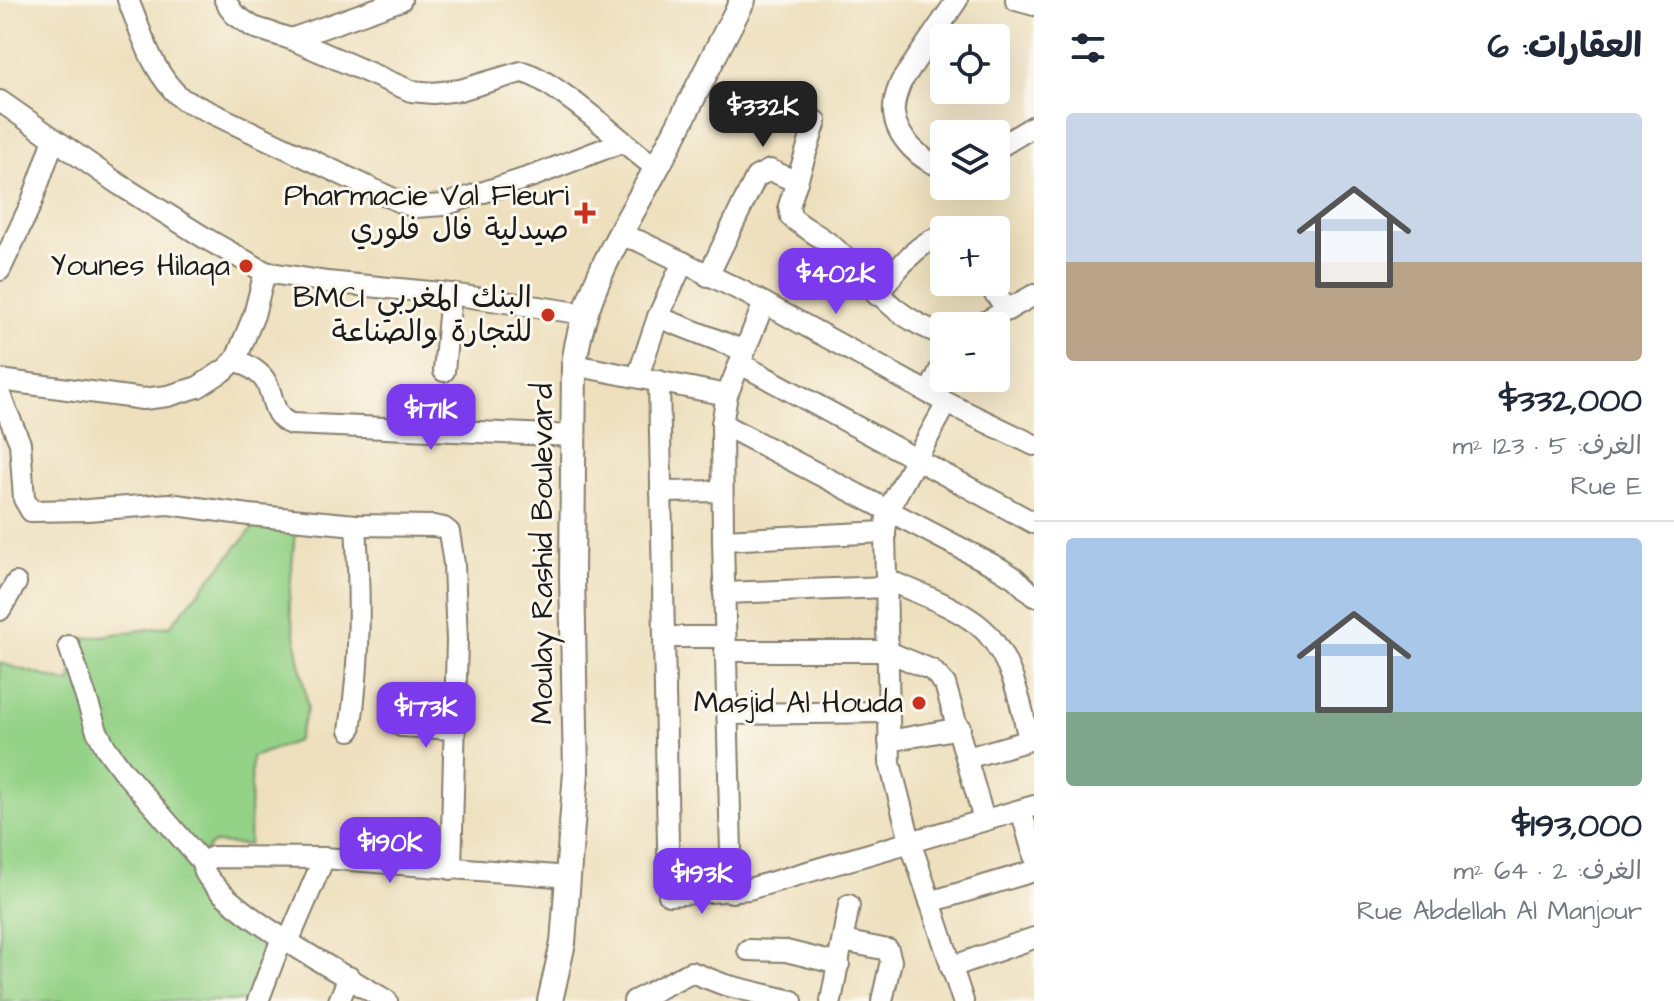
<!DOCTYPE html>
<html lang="ar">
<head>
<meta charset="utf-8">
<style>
	body { margin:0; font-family:"Architects Daughter","Playpen Sans Arabic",sans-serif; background:#f2f2f3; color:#1f2937; direction:rtl; height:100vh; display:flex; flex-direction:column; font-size:30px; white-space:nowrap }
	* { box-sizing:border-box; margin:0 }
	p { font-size:26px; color:#747a83 }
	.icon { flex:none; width:44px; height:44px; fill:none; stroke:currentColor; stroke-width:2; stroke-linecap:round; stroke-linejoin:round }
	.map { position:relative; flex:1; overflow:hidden; direction:ltr }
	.panel { display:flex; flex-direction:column; background:#fff; width:640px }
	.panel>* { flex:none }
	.fabs { position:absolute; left:930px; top:24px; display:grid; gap:16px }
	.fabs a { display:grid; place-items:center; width:80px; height:80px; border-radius:8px; background:#fff; box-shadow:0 8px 32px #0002; font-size:40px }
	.price { position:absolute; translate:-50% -68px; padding:0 18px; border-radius:16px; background:#7c3aed; color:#fff; font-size:26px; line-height:52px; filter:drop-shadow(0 2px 4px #0008) }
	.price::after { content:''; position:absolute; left:50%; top:48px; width:24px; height:18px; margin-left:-12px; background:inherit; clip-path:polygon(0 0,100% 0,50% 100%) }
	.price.on { background:#222; color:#fff }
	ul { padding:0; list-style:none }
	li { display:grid; align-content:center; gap:16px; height:424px; padding:0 32px }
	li+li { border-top:2px solid #e0e1e3 }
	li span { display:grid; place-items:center; height:248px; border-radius:8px; color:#555 }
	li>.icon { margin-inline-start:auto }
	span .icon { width:144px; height:144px; fill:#fffc; stroke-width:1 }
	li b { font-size:34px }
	h2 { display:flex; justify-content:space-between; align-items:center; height:96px; padding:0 32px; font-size:34px }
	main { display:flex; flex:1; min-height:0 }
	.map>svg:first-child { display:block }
</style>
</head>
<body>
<main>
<section class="panel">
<h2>العقارات: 6<svg class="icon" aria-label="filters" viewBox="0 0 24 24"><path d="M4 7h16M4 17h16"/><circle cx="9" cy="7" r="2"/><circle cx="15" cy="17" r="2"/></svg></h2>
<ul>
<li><span style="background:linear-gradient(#c9d6e8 60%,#b9a48a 0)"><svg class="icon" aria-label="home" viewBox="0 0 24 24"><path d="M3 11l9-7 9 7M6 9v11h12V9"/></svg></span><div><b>$332,000</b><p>الغرف: 5 · 123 m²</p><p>Rue E</p></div></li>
<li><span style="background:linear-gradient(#a9c7e8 70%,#7fa58c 0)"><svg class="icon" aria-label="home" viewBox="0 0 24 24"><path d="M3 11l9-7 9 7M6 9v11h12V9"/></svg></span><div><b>$193,000</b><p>الغرف: 2 · 64 m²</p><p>Rue Abdellah Al Manjour</p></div></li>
</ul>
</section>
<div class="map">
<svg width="1034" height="1001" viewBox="0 0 1034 1001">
	<rect width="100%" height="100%" fill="#fbf7ec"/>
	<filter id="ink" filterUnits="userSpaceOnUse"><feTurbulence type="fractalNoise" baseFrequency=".0125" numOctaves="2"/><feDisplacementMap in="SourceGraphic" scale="16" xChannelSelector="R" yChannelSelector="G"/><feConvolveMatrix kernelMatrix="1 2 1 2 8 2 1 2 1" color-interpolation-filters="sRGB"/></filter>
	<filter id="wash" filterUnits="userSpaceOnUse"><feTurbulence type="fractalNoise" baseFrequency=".006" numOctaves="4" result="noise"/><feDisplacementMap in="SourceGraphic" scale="32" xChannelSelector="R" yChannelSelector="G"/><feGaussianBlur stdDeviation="1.8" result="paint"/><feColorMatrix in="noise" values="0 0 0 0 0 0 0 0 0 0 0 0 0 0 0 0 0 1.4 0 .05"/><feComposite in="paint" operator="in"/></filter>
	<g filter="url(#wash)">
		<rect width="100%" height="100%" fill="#eee0be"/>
		<path fill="#94d287" stroke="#587752" stroke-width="2" d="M258,522L295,531L289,603L308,707L297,741L252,757L249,845L213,843L192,864L209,903L271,937L247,1001H0V663L70,683L81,639L170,626Z"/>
	</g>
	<g filter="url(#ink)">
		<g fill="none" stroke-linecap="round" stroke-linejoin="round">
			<defs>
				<g id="minor">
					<path d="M128,0C143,36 152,73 182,99L400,202L415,207L444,205L536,175L622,142"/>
					<path d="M225,0L234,14L253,27L291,39L411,91L433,93L460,90L521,72C548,74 629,148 656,168"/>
					<path d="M1016,0L1034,5"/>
					<path d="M291,39L401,0"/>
					<path d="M0,101L117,183L205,238L265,272L327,282L451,294L585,314"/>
					<path d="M816,121L789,206L791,217C805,229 823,237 837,250C874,286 891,317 944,335"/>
					<path d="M996,149L1034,126"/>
					<path d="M944,167C921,162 896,137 894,113C893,102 897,92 901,82L957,0"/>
					<path d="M618,235L639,241L744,292L947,403L1034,445"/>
					<path d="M0,270L31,204L54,139"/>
					<path d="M708,276L756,177L770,170L797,182"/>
					<path d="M986,282L1008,310"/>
					<path d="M877,295C891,277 920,237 944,237"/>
					<path d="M658,317L745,351"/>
					<path d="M978,326L1034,295"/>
					<path d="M236,359C246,365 260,371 266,382C275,398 271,416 291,424L574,436"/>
					<path d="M741,364L1034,523"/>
					<path d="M574,365L727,395"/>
					<path d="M444,371L451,294"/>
					<path d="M638,376L658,317L683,262"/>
					<path d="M0,380L143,399L168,396L198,387L226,369L236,359L254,315L265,272"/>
					<path d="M659,381L669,895L749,889L1034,806"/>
					<path d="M929,393L944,361"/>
					<path d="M0,395L20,443L24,499L31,511L87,510L169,504L249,515L356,525L434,526L444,528L449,532L454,564L457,641L451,869"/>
					<path d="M947,403L888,510L885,532L890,763L910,841L963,1001"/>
					<path d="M722,424L999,568L1015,578L1034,596"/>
					<path d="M661,492L722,491"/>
					<path d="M723,540L885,532"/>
					<path d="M887,580C917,592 965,610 987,633C1010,659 1020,698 1027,731L1030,740L1034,739"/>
					<path d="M724,593L887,587"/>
					<path d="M0,610L16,583"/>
					<path d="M665,637H725"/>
					<path d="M69,646L97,731L106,748L123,771L202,862"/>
					<path d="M725,651H886L932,670L945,684L984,820"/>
					<path d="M727,714L888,712"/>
					<path d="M401,726L454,729"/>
					<path d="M350,730C361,660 360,595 356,525"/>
					<path d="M889,741L960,728"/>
					<path d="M967,758L1030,740"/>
					<path d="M1021,810L1034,856"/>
					<path d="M732,892L723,540L722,424L727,395L764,303"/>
					<path d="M930,902L1034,871"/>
					<path d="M843,941L888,950L891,961L882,1001"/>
					<path d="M288,942L324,858"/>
					<path d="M748,950L786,951L839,964"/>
					<path d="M951,967L1034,938"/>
					<path d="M258,1001L282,938"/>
					<path d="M339,1001L349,977"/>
					<path d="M387,1001C352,979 203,901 202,862L213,857L324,858L569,877"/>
					<path d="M634,1001L691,972L725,985L792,1001"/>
					<path d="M831,1001L849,905"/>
				</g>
				<path id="major" d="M550,1001L563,943L576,772L572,576L574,365C583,292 621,232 656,169C686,113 713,56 743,0"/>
			</defs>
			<use href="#minor" stroke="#857e6d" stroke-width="24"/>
			<use href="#major" stroke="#857e6d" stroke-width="28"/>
			<use href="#minor" stroke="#fff" stroke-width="20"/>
			<use href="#major" stroke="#fff" stroke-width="24"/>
		</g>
	</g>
	<g fill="#c8321e" stroke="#fbf7ec" stroke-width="3">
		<path d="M581 201h8v8h8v8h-8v8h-8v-8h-8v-8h8z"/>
		<circle cx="246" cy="266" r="8"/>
		<circle cx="548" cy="315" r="8"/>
		<circle cx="919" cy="703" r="8"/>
	</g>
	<g text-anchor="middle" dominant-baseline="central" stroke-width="6" stroke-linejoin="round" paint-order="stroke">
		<g font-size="30" fill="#1c1c1c" stroke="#fbf7ec" text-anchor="end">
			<text x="569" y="196">Pharmacie Val Fleuri<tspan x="569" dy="34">صيدلية فال فلوري</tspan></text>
			<text x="230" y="266">Younes Hilaqa</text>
			<text x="532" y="298">BMCI البنك المغربي<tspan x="532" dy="34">للتجارة والصناعة</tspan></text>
			<text x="903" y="703">Masjid Al Houda</text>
		</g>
		<g font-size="30" fill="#1c1c1c" stroke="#fbf7ec">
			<text transform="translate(543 554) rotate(-90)">Moulay Rashid Boulevard</text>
		</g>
	</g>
</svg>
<div class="fabs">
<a><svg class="icon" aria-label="locate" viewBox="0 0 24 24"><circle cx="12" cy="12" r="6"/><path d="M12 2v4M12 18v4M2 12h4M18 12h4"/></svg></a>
<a><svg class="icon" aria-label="layers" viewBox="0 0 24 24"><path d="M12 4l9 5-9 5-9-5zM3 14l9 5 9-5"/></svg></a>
<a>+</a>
<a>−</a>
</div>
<b class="price on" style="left:763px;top:149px">$332K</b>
<b class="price" style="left:836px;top:316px">$402K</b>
<b class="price" style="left:431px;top:452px">$171K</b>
<b class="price" style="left:426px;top:750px">$173K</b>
<b class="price" style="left:390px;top:885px">$190K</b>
<b class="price" style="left:702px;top:916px">$193K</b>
</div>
</main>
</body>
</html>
